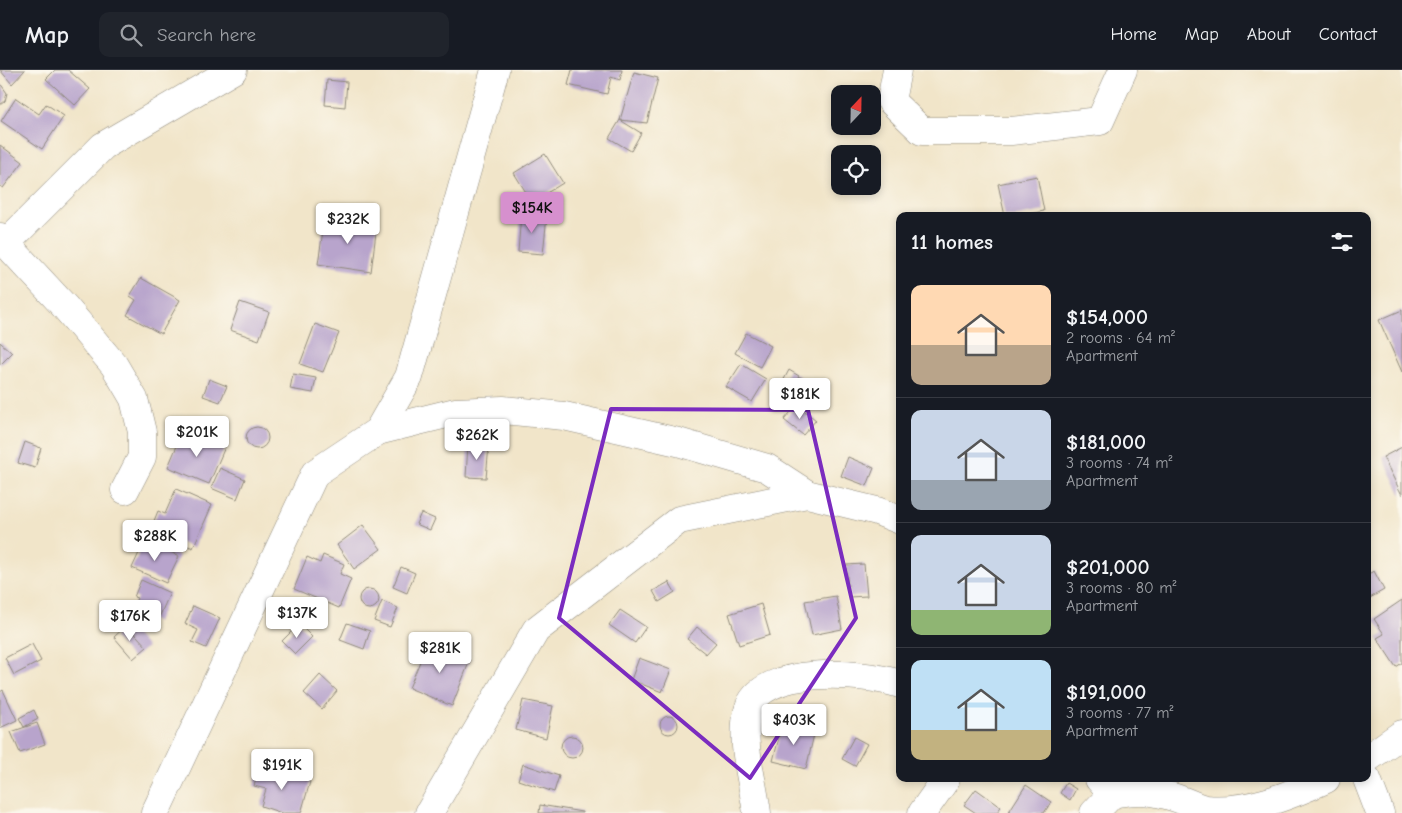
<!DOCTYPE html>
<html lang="en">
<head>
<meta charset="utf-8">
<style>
	body { margin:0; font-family:"Comic Neue",sans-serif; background:#20242c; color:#f1f3f6; height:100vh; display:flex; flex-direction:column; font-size:19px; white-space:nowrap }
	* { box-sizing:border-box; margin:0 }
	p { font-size:16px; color:#9ea1a6 }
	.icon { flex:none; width:28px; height:28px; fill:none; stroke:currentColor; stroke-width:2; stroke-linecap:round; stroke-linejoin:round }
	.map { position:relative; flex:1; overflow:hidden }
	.sheet { position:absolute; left:896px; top:142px; width:475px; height:570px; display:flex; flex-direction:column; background:#171b24; border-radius:10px; box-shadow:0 2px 8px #0003 }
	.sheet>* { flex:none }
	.needle { width:32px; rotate:22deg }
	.buttons { position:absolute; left:831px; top:15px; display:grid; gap:10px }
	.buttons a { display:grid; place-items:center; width:50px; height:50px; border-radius:10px; background:#171b24; box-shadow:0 2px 8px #0003; font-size:25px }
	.price { position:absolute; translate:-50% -42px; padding:0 11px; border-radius:5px; background:#fff; color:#222; font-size:16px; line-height:32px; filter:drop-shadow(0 1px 2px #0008) }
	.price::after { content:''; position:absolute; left:50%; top:30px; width:15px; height:11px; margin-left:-8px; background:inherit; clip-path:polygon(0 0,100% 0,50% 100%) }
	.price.selected { background:#d690ce; color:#111 }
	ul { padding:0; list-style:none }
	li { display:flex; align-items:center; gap:15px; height:125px; padding:0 15px }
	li+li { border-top:1px solid #363941 }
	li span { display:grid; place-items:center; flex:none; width:140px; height:100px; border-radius:10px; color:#555 }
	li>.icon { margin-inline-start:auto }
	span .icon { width:60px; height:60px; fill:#fffc; stroke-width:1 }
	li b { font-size:21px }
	h2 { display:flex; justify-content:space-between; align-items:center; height:60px; padding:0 15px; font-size:21px }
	header { display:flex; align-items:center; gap:30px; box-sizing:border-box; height:70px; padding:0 25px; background:#171b24; border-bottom:1px solid #363941 }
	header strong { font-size:24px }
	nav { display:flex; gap:28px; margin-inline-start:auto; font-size:18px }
	.search { width:350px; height:45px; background:#20242c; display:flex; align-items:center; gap:12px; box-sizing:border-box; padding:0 18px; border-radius:10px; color:#9ea1a6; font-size:19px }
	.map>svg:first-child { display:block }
</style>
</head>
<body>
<header>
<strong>Map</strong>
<div class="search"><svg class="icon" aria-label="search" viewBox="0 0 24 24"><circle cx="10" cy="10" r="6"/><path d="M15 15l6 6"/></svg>Search here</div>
<nav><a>Home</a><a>Map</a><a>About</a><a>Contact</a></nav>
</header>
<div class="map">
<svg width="1402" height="743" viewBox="0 0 1402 743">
	<rect width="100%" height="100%" fill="#fbf7ec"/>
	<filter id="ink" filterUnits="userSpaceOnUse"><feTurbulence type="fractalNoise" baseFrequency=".02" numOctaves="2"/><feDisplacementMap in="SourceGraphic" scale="10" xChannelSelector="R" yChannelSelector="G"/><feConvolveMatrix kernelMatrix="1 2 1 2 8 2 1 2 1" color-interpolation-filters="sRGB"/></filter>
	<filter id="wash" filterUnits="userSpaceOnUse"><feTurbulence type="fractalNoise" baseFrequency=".0096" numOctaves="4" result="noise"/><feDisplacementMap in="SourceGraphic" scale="20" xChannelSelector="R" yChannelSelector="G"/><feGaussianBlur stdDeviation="1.12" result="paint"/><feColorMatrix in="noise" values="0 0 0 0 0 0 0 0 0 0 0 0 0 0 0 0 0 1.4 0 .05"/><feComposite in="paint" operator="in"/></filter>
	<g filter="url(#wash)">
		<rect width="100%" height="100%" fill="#f1e5c9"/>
		<g id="blocks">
			<g fill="#b8a4cc">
				<path d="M0,0H25L12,14Z"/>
				<path d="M55,0H68L90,19L75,35L46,9Z"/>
				<path d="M572,0H622L620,10L611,7L607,24L568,15Z"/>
				<path d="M634,2L658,8L647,53L620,50L641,63L631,81L609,68L620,50Z"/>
				<path d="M327,10L347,12L345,37L325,35Z"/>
				<path d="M0,13L7,23L5,31L0,35Z"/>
				<path d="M16,28L39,44L46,34L64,46L42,79L1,51Z"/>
				<path d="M0,75L23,92L3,118L0,116Z"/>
				<path d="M545,84L563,113L532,132L514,103Z"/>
				<path d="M1037,106L1044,141L1018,146H1005L998,114Z"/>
				<path d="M521,144L547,146L543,184L518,182Z"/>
				<path d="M325,147L377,155L371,202L318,194Z"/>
				<path d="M141,208L180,230L161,264L127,245L136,230L130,226Z"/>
				<path d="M240,232L269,242L259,270L230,260Z"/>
				<path d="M1402,240V302L1379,250Z"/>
				<path d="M315,254L339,263L323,302L300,294Z"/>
				<path d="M746,263L771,276L760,297L735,283Z"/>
				<path d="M0,272L12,283L0,295Z"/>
				<path d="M741,294L766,309L752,332L726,317Z"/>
				<path d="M789,300L799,306L790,325L779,319Z"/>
				<path d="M293,304L316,308L313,323L290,319Z"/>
				<path d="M800,307L813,314L807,327L794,320Z"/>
				<path d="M209,309L227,316L220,332L203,326Z"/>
				<path d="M797,335L816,350L803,365L784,350Z"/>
				<circle cx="257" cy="368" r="11"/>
				<path d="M182,364L201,372L202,368L225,377L209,414L168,397Z"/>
				<path d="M25,372L41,378L35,398L18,393Z"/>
				<path d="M468,374L489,376L486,408L466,407Z"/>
				<path d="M1402,377V425L1383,387Z"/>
				<path d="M848,387L874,398L867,416L841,406Z"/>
				<path d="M220,398L245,409L237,429L211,418Z"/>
				<path d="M176,419L212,435L193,478L177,471L174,479L147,468L158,441L165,444Z"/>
				<path d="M421,443L435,449L430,460L416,454Z"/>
				<path d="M363,455L381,479L354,499L337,475Z"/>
				<path d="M145,470L179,486L166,513L132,498Z"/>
				<path d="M323,485L344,494L340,504L351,509L339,538L294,519L307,487L320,493Z"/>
				<path d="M864,494L867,526L849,527L846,495Z"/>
				<path d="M401,497L415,503L407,523L393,517Z"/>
				<path d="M1374,501L1384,520L1368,529V504Z"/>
				<path d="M141,510L170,523L157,552L131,541L137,528L134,527Z"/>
				<path d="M669,512L675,522L659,532L653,521Z"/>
				<circle cx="369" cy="529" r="10"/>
				<path d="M836,526L842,559L812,565L805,531Z"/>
				<path d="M1402,530V593L1396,597L1377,568L1384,564L1374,549Z"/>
				<path d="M382,531L398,538L390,557L374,551Z"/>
				<path d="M761,534L770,565L739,575L729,544Z"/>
				<path d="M193,536L220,548L206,578L192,572L198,560L185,554Z"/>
				<path d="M620,540L646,557L635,573L609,555Z"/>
				<path d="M347,553L370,561L364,579L340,570Z"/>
				<path d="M299,554L312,567L295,584L282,571Z"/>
				<path d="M127,555L147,577L133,589L114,567Z"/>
				<path d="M697,557L716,573L706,584L687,569Z"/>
				<path d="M428,572L470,590L452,636L409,618Z"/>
				<path d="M32,574L41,591L14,605L5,588Z"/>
				<path d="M639,588L671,600L662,622L631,610Z"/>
				<path d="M320,605L337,621L322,639L304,623Z"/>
				<path d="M3,620L17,650L0,658V622Z"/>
				<path d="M523,630L553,636L546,668L516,660Z"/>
				<path d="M34,640L38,649L24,657L19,648Z"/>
				<circle cx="669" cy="655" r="9"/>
				<path d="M783,652L815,660L806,699L773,691Z"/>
				<path d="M37,653L45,674L20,683L11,662Z"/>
				<circle cx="572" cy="677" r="11"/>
				<path d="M854,667L867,674L855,696L842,689Z"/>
				<path d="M523,694L559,706L554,722L518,710Z"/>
				<path d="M260,696L310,712L301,743H282L261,736L266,719L254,716Z"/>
				<path d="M1066,713L1076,719L1070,730L1060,723Z"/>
				<path d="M1026,715L1051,732L1044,743H1008Z"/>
				<path d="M976,719L1001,737L996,743H976L964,735Z"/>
				<path d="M540,735L582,742V743H539Z"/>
			</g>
		</g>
	</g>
	<g filter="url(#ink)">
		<use href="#blocks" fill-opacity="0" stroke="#8e887a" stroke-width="1"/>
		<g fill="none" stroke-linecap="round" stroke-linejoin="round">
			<defs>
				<g id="minor">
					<path d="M897,0L891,31L922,61H1011L1100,51L1123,0"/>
					<path d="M0,167L65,237L114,295L134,329L142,362V387L125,420"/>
					<path d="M6,173L103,76L233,0"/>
					<path d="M378,361L455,342L503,340L564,346L678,372L767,398L807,424L877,441L900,450"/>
					<path d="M1368,688L1402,664"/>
					<path d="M1099,709L1112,724C1137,719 1151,720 1176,728C1186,731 1195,737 1205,739C1247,743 1289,726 1326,709"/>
					<path d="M1367,709L1380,743"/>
					<path d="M155,743L315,403L378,361L409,307L495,0"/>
					<path d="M429,743L536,560L679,450L807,424"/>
					<path d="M757,743C753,710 740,674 748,641C759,594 866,602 900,614"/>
					<path d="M922,743L946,709"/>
					<path d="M1094,743L1112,724"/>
				</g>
			</defs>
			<use href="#minor" stroke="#8e887a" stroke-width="29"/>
			<use href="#minor" stroke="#fff" stroke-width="28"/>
		</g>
	</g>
	<path fill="none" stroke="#7b2cbf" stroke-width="4" stroke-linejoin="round" d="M611,339L808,340L856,548L750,708L559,548Z"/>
</svg>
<div class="buttons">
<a><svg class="needle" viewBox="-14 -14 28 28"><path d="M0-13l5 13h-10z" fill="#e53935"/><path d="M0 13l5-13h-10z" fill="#9ea1a6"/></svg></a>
<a><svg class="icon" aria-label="locate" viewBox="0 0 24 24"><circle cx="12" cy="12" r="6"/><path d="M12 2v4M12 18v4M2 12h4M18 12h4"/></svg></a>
</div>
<b class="price selected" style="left:532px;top:164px">$154K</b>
<b class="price" style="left:348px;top:175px">$232K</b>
<b class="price" style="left:800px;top:350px">$181K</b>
<b class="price" style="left:197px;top:388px">$201K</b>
<b class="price" style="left:477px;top:391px">$262K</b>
<b class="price" style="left:155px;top:492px">$288K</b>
<b class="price" style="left:297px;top:569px">$137K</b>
<b class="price" style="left:130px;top:572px">$176K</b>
<b class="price" style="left:440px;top:604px">$281K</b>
<b class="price" style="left:794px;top:676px">$403K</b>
<b class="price" style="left:282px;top:721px">$191K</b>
<section class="sheet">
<h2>11 homes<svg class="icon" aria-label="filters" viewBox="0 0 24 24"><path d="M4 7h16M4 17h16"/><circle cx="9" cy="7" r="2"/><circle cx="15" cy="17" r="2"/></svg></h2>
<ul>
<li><span style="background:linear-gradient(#ffd9b3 60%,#b9a48a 0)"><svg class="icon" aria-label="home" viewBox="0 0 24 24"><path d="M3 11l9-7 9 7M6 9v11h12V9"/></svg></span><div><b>$154,000</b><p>2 rooms · 64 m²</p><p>Apartment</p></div></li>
<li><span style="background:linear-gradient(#c9d6e8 70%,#9aa5b1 0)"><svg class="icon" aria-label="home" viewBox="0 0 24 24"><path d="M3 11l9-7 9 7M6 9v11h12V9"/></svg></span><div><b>$181,000</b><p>3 rooms · 74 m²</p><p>Apartment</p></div></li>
<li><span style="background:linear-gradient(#c9d6e8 75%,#8fb573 0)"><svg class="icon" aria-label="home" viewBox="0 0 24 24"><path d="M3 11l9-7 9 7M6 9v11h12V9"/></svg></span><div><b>$201,000</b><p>3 rooms · 80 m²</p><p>Apartment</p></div></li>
<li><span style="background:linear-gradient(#bfe0f5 70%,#c2b280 0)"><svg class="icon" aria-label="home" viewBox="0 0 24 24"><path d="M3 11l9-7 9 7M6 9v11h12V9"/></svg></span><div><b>$191,000</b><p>3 rooms · 77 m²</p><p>Apartment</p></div></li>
</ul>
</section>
</div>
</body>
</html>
